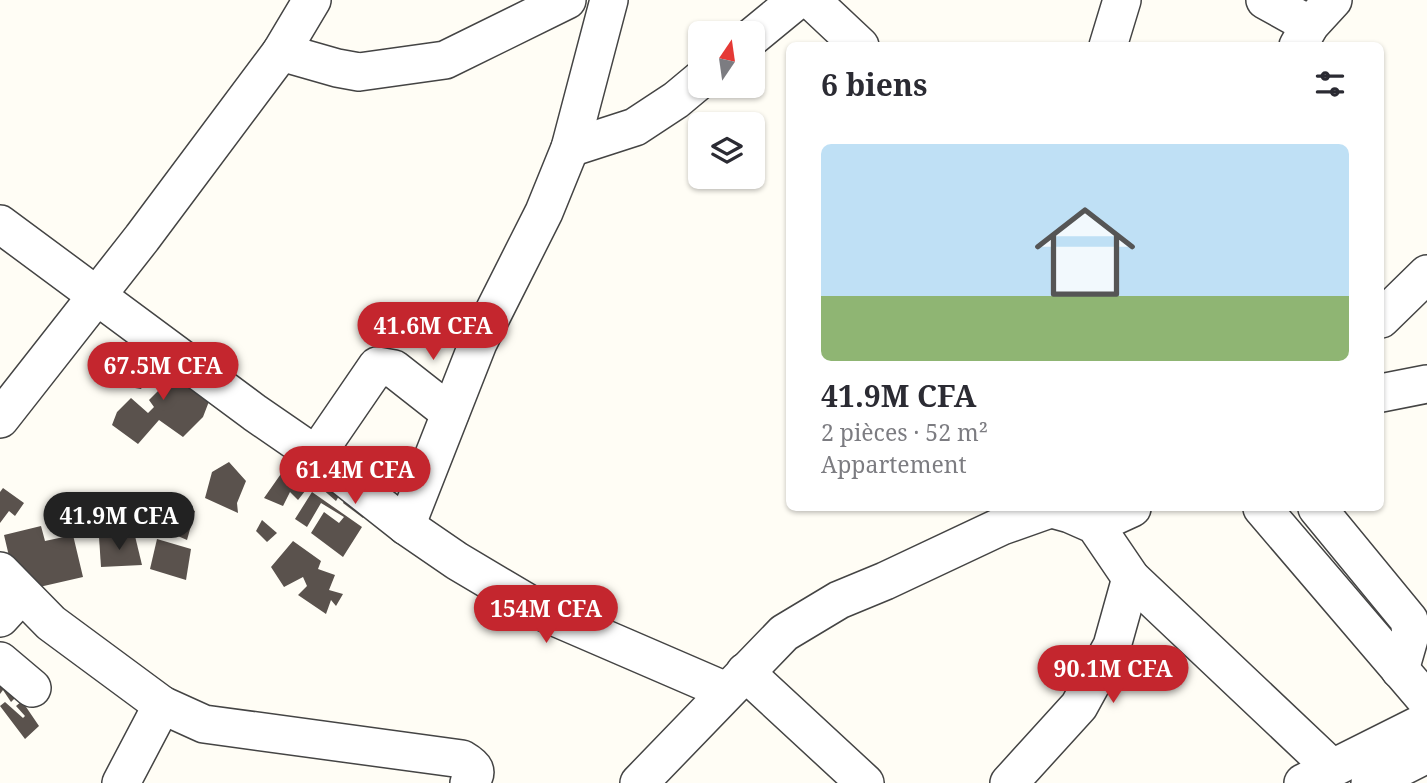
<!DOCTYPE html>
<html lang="fr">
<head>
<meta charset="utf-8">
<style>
	body { margin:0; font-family:"Noto Serif",serif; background:#f2f2f3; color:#2b2b33; height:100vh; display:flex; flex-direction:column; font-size:26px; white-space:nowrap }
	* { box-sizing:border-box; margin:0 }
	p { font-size:23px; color:#7c7c81 }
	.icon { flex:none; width:38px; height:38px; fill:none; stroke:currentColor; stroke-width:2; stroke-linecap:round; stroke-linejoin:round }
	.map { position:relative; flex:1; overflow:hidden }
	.sheet { position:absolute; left:786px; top:42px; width:598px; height:469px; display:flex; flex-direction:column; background:#fff; border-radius:10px; box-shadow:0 2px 5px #0004 }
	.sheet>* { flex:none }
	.needle { width:46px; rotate:13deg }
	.buttons { position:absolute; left:688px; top:21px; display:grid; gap:14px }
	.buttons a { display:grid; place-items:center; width:77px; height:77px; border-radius:10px; background:#fff; box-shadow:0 2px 5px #0004; font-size:35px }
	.price { position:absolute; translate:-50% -60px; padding:0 16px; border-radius:24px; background:#c4262e; color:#fff; font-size:23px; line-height:46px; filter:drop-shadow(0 2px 4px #0008) }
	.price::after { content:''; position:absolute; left:50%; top:42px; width:21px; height:16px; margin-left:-10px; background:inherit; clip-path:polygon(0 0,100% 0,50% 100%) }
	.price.selected { background:#222; color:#fff }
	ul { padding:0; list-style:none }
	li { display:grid; align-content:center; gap:14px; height:371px; padding:0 35px }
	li+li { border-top:2px solid #e1e1e2 }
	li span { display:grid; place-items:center; height:217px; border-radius:10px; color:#555 }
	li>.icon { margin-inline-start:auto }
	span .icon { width:126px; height:126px; fill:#fffc; stroke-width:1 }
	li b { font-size:30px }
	h2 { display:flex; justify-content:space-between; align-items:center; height:84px; padding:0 35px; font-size:30px }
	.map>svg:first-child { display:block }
</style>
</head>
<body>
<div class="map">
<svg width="1427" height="783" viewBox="0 0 1427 783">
	<rect width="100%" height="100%" fill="#fffdf5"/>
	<g fill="#5a524d">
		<path d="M154,356L213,391L203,417L183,437L159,420L138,444L112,425L117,412L131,398L148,413L154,407L149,400L166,383L154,368L141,389L129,387L127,375Z"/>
		<path d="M297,451L343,489L336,501L313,481L298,500L290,492L283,506L264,498Z"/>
		<path d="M229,462L246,481L237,503L238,513L205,498L212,472Z"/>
		<path d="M3,488L24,503L15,516L9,511L0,523V492Z"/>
		<path d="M312,492L362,527L343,557L311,533L324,512L339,523L344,517L321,503L307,527L295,519Z"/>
		<path d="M348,493L368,508L363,518L343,503Z"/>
		<path d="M170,501L195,511L187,540L171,533V527L159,526Z"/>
		<path d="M262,520L277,533L267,542L256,531Z"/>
		<path d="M41,526L45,541L73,535L83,577L35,588L12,569L4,535Z"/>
		<path d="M135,536L142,565L101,567L99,537Z"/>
		<path d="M157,539L191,549L186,580L150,569Z"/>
		<path d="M293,541L321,561L318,569L335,575L329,590L343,594L336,606L331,600L326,614L298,595L307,586L303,577L284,587L271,567Z"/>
		<path d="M0,677L18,695L11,702L3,690L0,694Z"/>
		<path d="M22,701L39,726L25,739L0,706L5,702L23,718L25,716L16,706Z"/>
	</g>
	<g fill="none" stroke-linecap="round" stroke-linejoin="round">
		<defs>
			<g id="minor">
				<path d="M811,0L860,46"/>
				<path d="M1265,0L1310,25"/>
				<path d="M752,37L797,0"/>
				<path d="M1108,46L1122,0"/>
				<path d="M1298,46L1310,25L1333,0"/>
				<path d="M281,52L337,68L359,72L445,60L567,0"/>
				<path d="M570,148L635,127L676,100L700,80"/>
				<path d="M0,224L255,413L316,455L406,526L457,561L543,612L726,691"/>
				<path d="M1381,319L1427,274"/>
				<path d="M1381,393L1427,384"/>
				<path d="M0,419L142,238L281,52L312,0"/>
				<path d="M316,455L377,366L394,369L450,413"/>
				<path d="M1262,508L1427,701"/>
				<path d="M1317,508L1409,620L1411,632L1400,670"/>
				<path d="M1052,509L1070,514L1095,525L1131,578L1332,768"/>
				<path d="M1095,525L1132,508"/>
				<path d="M406,526L478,343L544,212L570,148L609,0"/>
				<path d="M0,571L51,623L162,705L204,724L462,759C474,766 480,771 469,783"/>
				<path d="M0,618L21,595"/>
				<path d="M0,661L32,688"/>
				<path d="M745,672L865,783"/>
				<path d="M121,783L162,705"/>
				<path d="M639,783L784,633L839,600L885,581L1002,526L1053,508"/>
				<path d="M1009,783L1079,706L1112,646L1131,578"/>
				<path d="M1303,783L1427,721"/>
				<path d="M1370,783L1427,754"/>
			</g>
		</defs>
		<use href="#minor" stroke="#444" stroke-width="40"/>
		<use href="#minor" stroke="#fff" stroke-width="37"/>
	</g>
</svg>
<div class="buttons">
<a><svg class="needle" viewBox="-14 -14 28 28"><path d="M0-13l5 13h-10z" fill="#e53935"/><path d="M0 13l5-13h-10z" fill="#7c7c81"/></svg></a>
<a><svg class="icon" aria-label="layers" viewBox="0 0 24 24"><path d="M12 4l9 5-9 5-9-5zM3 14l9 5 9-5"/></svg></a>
</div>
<b class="price" style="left:433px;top:362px">41.6M CFA</b>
<b class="price" style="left:163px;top:402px">67.5M CFA</b>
<b class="price" style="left:355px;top:506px">61.4M CFA</b>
<b class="price selected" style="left:119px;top:552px">41.9M CFA</b>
<b class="price" style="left:546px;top:645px">154M CFA</b>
<b class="price" style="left:1113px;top:705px">90.1M CFA</b>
<section class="sheet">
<h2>6 biens<svg class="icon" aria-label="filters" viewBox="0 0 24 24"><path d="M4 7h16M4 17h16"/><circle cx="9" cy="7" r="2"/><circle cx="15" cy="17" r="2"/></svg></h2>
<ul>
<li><span style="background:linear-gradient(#bfe0f5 70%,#8fb573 0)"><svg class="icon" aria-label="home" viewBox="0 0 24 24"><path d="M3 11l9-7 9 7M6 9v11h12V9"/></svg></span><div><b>41.9M CFA</b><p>2 pièces · 52 m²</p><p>Appartement</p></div></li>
</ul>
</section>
</div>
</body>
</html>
